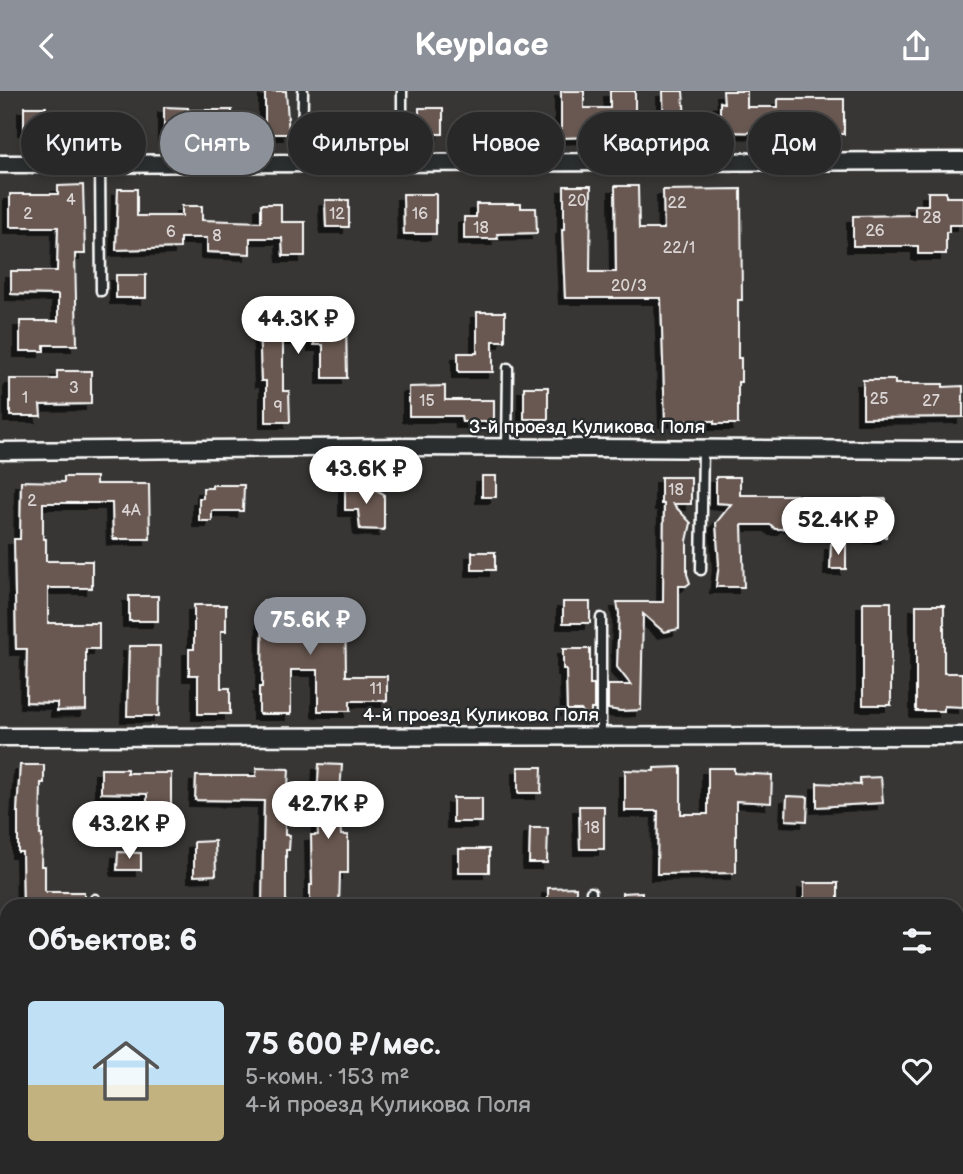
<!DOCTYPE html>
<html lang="ru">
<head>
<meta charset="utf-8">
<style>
	body { margin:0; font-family:"Balsamiq Sans",sans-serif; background:#313030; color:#f1f3f6; height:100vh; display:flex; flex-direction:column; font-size:26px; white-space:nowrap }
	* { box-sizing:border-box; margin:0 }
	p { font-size:23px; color:#a5a6a8 }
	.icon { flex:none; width:38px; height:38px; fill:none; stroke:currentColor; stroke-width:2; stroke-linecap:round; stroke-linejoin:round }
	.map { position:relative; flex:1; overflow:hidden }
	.details { position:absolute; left:0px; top:808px; width:964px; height:275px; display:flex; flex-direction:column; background:#292828; border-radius:21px 21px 0 0; box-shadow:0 4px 10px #0003,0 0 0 2px #454445 }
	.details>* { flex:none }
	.banner { position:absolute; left:21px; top:21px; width:922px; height:63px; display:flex; gap:14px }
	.price { position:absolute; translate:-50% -60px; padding:0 16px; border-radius:24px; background:#fff; color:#222; font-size:23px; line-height:46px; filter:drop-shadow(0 2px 4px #0008) }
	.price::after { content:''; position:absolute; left:50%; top:42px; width:21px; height:16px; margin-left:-10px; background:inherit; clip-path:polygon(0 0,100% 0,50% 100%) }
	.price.current { background:#8c9099; color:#fff }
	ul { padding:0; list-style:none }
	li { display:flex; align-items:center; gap:21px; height:175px; padding:0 28px }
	li span { display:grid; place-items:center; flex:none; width:196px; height:140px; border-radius:7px; color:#555 }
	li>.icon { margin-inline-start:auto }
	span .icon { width:84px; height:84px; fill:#fffc; stroke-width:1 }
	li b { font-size:30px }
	h2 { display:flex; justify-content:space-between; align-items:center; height:84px; padding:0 28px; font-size:30px }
	.tag { padding:0 24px; border-radius:32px; background:#292828; box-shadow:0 4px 10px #0003,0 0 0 2px #454445; font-size:24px; line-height:63px }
	.tag.current { background:#8c9099; color:#fff }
	header { display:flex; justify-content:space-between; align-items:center; height:91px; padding:0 28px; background:#8c9099; color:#fff; font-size:32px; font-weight:800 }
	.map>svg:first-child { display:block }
</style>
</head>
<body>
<header><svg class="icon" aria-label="back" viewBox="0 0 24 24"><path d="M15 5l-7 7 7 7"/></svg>Keyplace<svg class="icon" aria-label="share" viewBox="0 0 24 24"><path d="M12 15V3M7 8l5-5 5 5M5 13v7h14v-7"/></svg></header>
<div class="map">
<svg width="963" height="1083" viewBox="0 0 963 1083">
	<defs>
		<filter id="shadow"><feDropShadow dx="-6" dy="6" stdDeviation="0" flood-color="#0009"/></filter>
	</defs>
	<rect width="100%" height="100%" fill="#373635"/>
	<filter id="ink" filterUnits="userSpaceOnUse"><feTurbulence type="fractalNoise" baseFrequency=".0143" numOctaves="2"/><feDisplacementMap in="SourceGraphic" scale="14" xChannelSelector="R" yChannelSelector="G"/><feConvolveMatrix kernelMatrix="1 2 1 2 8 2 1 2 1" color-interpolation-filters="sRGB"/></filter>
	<g filter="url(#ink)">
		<g fill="#695851" stroke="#fff" stroke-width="2" filter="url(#shadow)">
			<path d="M265,0H286L289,43H265Z"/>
			<path d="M561,0H584V17H610V0H635V46H615V38H590V46L561,47Z"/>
			<path d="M663,0H683L686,41L664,42Z"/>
			<path d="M723,0H747V16H778V8H844V43L720,41V11L724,12Z"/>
			<rect x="24" y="16" width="22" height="22"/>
			<path d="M164,16L188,17V19H232V48L164,45Z"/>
			<rect x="419" y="17" width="24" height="26"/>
			<path d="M343,18V21H391V47H363V42L320,43V19Z"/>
			<path d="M83,94L85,163H75L77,254H44V260H20V230H58V204L11,203V180H57L58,136H10V103H58V95Z"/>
			<path d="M564,95H591L590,181H616L615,95H638L639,138H664L663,99L741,98L742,209H738V267H741V291H738V333H714V330H665L661,207H565L562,138H564Z"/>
			<path d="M118,98H137V125H182V115H202V129L261,131V113H281V131H305V165H283L282,147H250V163L207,161V147H180V157L116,159Z"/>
			<path d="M928,101H946V106H963V134H949V141H946V163H918V155H853V125L915,124V114H928Z"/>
			<path d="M403,103H436V143H404Z"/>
			<path d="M325,109H349V136H326Z"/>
			<path d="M476,113H521V117H536L537,142L497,143L498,148H464V126H476Z"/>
			<rect x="116" y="184" width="30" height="23"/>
			<path d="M477,221H505V250H493V281H458V262H477Z"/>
			<path d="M291,226V228H346L347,287H323V254H314V248H283V300H289L290,331H266V290H261L259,227Z"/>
			<path d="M57,280H91V313L40,314L41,325H10V288H57Z"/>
			<path d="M863,289H895V293H943V296L963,295V326L863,327Z"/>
			<path d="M445,295V309H494V331H462L461,325H409V296Z"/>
			<rect x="524" y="296" width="24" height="32"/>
			<rect x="482" y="385" width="14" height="21"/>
			<path d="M64,386H96V393H149L150,448H113L112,412H43V448H46V470H92V497H48V532H99V558H86V619L57,620V612L26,611L27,558H16L14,448H20L21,390L64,391Z"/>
			<path d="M661,386H691V413H673L691,432L687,450V483L690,492L686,495H679V538L664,541L643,523L641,619L621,620L608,618V594H631L617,576L619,522L617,511H663L664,413H661Z"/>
			<path d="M716,386H740V404H796V434H786L782,438H775L771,434H742L744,496H716L719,473L716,432L731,413L716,412Z"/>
			<path d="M212,394H244L243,420H212V430H199V407H203V397H212Z"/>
			<path d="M345,395H369L384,403V439L360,438L358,419H345Z"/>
			<path d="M864,408H886V446H863Z"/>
			<path d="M831,453H846V478H830Z"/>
			<rect x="472" y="461" width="23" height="18"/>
			<rect x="129" y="505" width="29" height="25"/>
			<path d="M345,509L346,585H387V610H350V620H318V579H291V623H259V596H262L263,510Z"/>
			<rect x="563" y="511" width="27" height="21"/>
			<rect x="863" y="511" width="28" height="103"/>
			<path d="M194,514H226V540H221V597H230V623H198V584H189V558H194Z"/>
			<path d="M916,514H944V582H963V616L944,615V620H916Z"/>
			<path d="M129,555H160L159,625H127Z"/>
			<path d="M563,558H590V594H594V618H591V631L581,619H567L566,578H563Z"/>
			<path d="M319,673L342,674L339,715L341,744H348V782H340L339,816H310V794H312L311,744H318L317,706Z"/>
			<path d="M20,674H44V692H41L40,744H42L41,775H45V801H84V816H23L22,761H18V721H17Z"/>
			<path d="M518,676H542L541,702H518Z"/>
			<path d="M681,676V723H708V677H734V682L772,684L771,712L736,710V782L657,783L658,720H625V679L654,680V677Z"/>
			<path d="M257,677L289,678L288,697H285V744H290L289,759H286V816L262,815L264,710L195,709L196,685H256Z"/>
			<path d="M101,678H127V682H171V717H147V703L101,702Z"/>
			<path d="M881,686L883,712L817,716V692L860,694V687Z"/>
			<path d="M787,705L808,706L807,730L786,729Z"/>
			<rect x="453" y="707" width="29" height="24"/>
			<path d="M579,715H604V758H580Z"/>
			<path d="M121,730L122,747L107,748L106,731Z"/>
			<path d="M530,737H548L547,772H529Z"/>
			<path d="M215,750L216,784L194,785V751Z"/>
			<rect x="459" y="758" width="30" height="23"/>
			<path d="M118,761L141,762V779H117Z"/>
			<rect x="804" y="792" width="34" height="22"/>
			<path d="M576,796V816H548V797Z"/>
			<path d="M642,801V816H622V802Z"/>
		</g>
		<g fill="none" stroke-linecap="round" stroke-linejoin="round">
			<defs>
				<g id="service">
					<path d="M402,72V0"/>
					<path d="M100,73L101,200"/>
					<path d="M302,73L303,0"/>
					<path d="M507,357L508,277"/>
					<path d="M701,479L703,357"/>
					<path d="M601,527V645"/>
					<path d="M591,801V816"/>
					<path d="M95,816V808"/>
				</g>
				<g id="minor">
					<path d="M0,73L963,70"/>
					<path d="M0,360L403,356L963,359"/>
					<path d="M0,646L963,645"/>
					<path d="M0,930H7"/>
					<path d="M957,935H963"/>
				</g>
			</defs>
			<use href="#service" stroke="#fff" stroke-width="13"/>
			<use href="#minor" stroke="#fff" stroke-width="21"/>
			<use href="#service" stroke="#2a2d2e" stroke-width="8"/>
			<use href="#minor" stroke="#2a2d2e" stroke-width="16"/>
		</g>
	</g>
	<g text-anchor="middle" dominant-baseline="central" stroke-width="5" stroke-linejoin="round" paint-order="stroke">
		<g font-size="16" fill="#dad5d4">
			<text x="71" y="109">4</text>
			<text x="577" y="110">20</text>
			<text x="677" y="112">22</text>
			<text x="28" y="123">2</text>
			<text x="337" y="123">12</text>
			<text x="420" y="123">16</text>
			<text x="932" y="127">28</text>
			<text x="481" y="137">18</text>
			<text x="875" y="140">26</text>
			<text x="171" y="141">6</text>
			<text x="217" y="145">8</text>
			<text x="679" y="157">22/1</text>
			<text x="629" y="195">20/3</text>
			<text x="74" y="297">3</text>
			<text x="25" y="307">1</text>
			<text x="879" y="308">25</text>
			<text x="427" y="310">15</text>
			<text x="931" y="310">27</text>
			<text x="278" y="316">9</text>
			<text x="676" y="399">18</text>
			<text x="32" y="410">2</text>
			<text x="131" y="420">4А</text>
			<text x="376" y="598">11</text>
			<text x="592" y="737">18</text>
		</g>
		<g font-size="19" fill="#fff" stroke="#2a2d2e">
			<text x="587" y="336">3-й проезд Куликова Поля</text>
			<text x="481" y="624">4-й проезд Куликова Поля</text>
		</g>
	</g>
</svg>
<b class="price" style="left:298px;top:265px">44.3K ₽</b>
<b class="price" style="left:366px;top:415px">43.6K ₽</b>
<b class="price" style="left:838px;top:466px">52.4K ₽</b>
<b class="price current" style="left:310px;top:566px">75.6K ₽</b>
<b class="price" style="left:328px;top:750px">42.7K ₽</b>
<b class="price" style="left:129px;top:770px">43.2K ₽</b>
<div class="banner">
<a class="tag">Купить</a>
<a class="tag current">Снять</a>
<a class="tag">Фильтры</a>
<a class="tag">Новое</a>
<a class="tag">Квартира</a>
<a class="tag">Дом</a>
</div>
<section class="details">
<h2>Объектов: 6<svg class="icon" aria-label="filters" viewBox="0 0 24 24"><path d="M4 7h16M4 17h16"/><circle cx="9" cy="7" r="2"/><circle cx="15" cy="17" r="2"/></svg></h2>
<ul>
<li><span style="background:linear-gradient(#bfe0f5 60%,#c2b280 0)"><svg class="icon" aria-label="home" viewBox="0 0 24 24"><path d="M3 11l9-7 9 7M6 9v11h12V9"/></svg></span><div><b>75 600 ₽/мес.</b><p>5-комн. · 153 m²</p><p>4-й проезд Куликова Поля</p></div><svg class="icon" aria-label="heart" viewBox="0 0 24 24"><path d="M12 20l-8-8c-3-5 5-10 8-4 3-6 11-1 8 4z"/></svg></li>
</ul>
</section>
</div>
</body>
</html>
